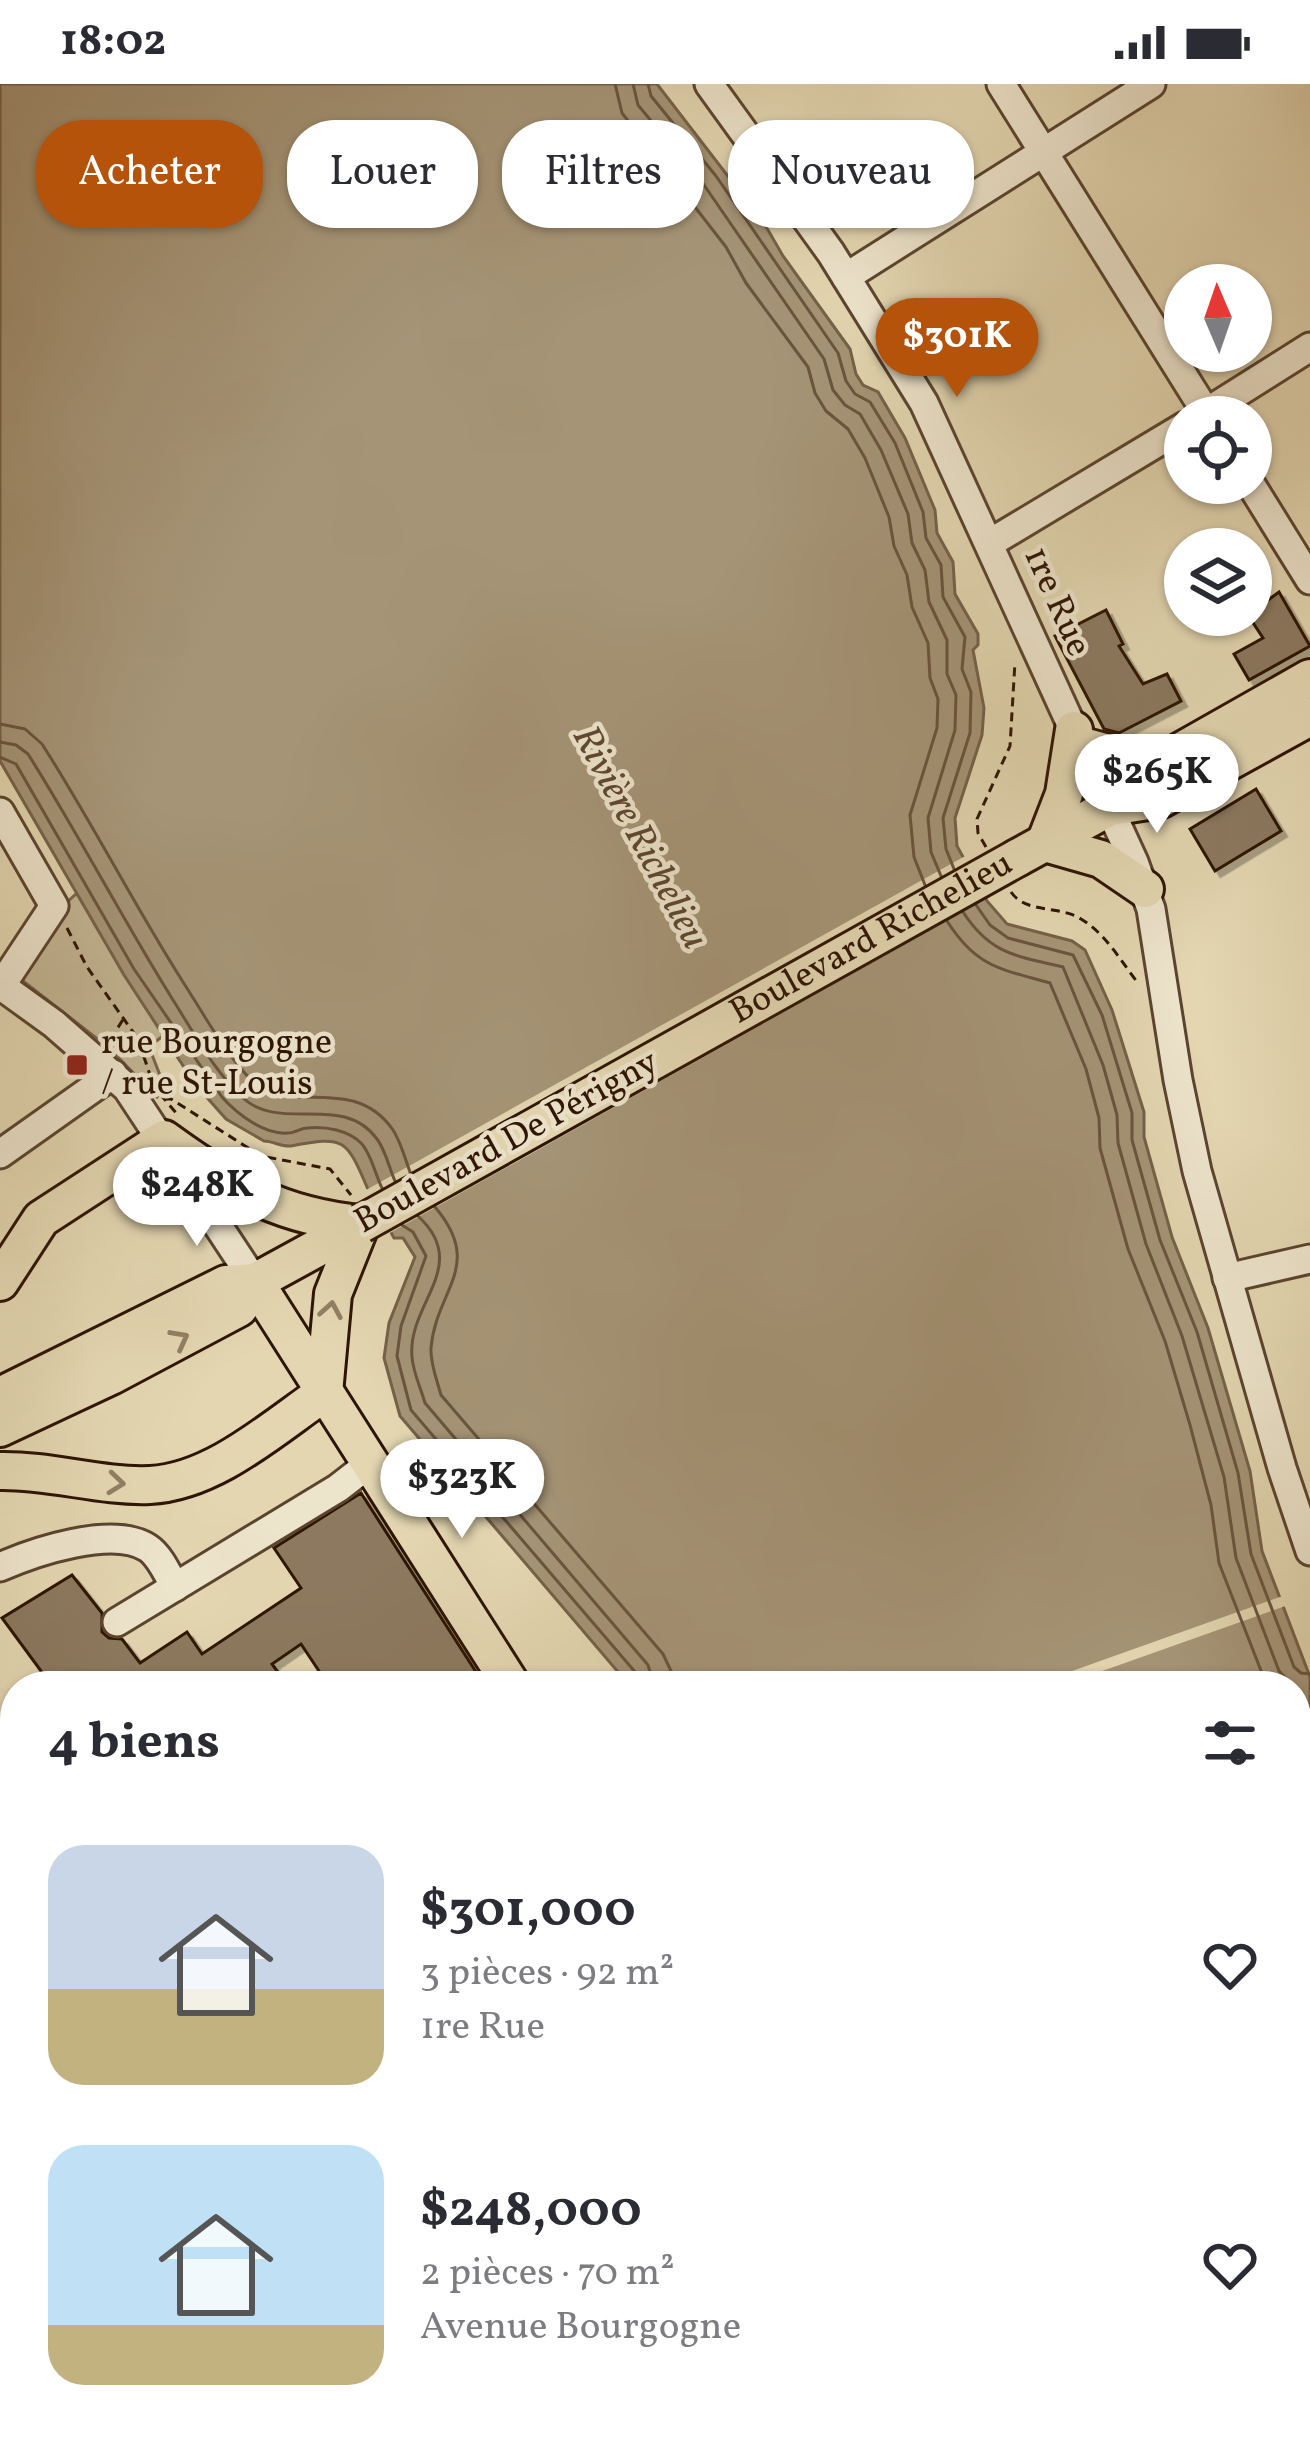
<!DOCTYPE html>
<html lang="fr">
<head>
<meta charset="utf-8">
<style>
	body { margin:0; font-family:Vollkorn,serif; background:#f2f2f3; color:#2b2b33; height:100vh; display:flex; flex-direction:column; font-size:45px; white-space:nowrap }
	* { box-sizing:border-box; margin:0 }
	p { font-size:39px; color:#7c7c81 }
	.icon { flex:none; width:66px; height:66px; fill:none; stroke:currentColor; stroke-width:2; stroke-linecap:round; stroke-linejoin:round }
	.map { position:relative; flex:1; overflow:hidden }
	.sheet { position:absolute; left:0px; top:1587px; width:1311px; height:771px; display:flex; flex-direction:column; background:#fff; border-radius:48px 48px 0 0; box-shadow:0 3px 9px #0004 }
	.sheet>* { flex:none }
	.banner { position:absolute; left:36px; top:36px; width:1239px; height:108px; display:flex; gap:24px }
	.needle { width:78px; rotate:358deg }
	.buttons { position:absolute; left:1164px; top:180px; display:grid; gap:24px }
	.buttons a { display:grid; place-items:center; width:108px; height:108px; border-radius:50%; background:#fff; box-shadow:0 3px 9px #0004; font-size:60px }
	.price { position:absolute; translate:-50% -102px; padding:0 27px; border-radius:42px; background:#fff; color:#222; font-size:39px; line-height:78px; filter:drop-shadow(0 3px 6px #0008) }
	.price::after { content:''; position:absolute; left:50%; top:72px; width:36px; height:27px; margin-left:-18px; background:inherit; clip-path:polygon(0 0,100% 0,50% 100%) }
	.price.on { background:#b45309; color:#fff }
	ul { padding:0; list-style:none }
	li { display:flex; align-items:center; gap:36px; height:300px; padding:0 48px }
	li span { display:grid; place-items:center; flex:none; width:336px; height:240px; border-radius:36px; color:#555 }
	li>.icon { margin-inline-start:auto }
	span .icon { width:144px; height:144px; fill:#fffc; stroke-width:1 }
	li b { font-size:51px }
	h2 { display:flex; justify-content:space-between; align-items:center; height:144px; padding:0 48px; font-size:51px }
	.tag { padding:0 42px; border-radius:48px; background:#fff; box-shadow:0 3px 9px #0004; font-size:42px; line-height:108px }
	.tag.on { background:#b45309; color:#fff }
	.status { display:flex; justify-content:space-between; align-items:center; height:84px; padding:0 60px; background:#fff; direction:ltr }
	.status svg { height:33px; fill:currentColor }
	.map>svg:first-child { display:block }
</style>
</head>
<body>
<div class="status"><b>18:02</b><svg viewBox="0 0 49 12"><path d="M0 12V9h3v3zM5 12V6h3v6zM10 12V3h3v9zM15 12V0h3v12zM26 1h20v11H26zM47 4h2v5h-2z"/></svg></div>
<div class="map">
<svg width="1310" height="2357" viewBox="0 0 1310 2357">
	<defs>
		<filter id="shadow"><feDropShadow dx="5.5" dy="5.5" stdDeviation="0" flood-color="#0004"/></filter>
	</defs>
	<rect width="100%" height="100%" fill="#e3d6b1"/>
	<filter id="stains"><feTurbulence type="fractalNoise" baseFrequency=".00167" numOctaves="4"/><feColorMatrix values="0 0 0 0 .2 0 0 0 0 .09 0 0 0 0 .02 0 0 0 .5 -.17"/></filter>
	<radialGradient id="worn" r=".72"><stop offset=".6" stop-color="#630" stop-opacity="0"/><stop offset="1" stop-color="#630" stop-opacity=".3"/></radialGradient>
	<path fill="#c4b594" stroke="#79644c" stroke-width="3" d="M77,809L164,951L149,963L165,1004L157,1013L108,963L23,897L22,890L64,821Z"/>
	<path fill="#a59476" stroke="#756148" stroke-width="3" d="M0,0H657L764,139L783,172L850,265L856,290L863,301L878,308L905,354L935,426L937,449L953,478L955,510L978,550V561L973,566L984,624L982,651L955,734L957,762L987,817L1007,840L1072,857L1085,866L1112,926L1144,1028V1053L1172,1153L1208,1244L1250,1387L1262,1467L1310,1593V2357H1134L1126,2343H1296V1602H630L400,1332L384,1274L389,1239L415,1173L403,1154H394C385,1137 375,1121 367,1103C346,1054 344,1052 291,1062C281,1063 273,1057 264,1057L226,1035L195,1000L124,891L0,677Z"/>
	<g fill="#e3d6b1">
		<path d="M967,771L991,812L386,1151L360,1099L366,1106Z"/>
		<path d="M1288,1510L1291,1520L1060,1602H1030Z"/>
	</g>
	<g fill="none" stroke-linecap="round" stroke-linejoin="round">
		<g stroke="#6a543d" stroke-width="3">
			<path d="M615,0L622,29L726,163L746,199L808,283L815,309L826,327L848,345L865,374L889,433L894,462L907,491L912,523L928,559L930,594L938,615L937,644L910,731L914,773L925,801"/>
			<path d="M633,0L638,21L704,101L824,275L833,306L845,321L860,330L881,366L908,430L912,459L925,486L929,518L947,556V590L956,611L955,646L928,734L931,768L941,792"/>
			<path d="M648,0L651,12L716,92L838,269L846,297L855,310L870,318L895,359L923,428L926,454L941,481L943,513L965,553L962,585L971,608L970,649L943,734L946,765L954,785"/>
			<path d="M0,640L25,645L42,660C92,738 134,821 183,898C205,932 224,968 252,997C287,1033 353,988 393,1046C401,1058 405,1075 410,1088"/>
			<path d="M0,658L16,661L28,670C79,751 123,836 173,916C194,949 214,987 243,1014C281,1049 343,1008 377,1055C386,1067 389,1084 395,1097"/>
			<path d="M0,673L16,680L134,885L222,1013C238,1031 265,1051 288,1049C295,1049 301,1044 307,1044C325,1042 349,1046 362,1060C372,1072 375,1090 382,1104"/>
			<path d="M976,821L990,841L1008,854L1073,871L1102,931L1132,1029V1056L1160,1156L1197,1248L1238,1389L1251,1470L1294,1583L1301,1589L1310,1590"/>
			<path d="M963,828C991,871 1017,872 1063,883L1103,981L1117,1031L1118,1059L1146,1160L1182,1252L1224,1393L1236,1474L1279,1587L1293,1602"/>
			<path d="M947,837C977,884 1001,885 1050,899L1086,985L1099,1034L1100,1064L1128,1165L1165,1257L1190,1341L1211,1421L1219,1479L1267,1602"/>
			<path d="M435,1123C485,1182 436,1205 431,1264C430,1279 437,1296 441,1311L663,1570L671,1587L673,1602"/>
			<path d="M418,1132C472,1182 407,1219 412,1273C413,1288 421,1305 425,1319L648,1581L654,1602"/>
			<path d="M402,1141L413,1148L426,1172L401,1242L397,1272L411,1326L636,1589L639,1602"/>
		</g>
	</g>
	<g fill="#8c795e" stroke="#2e1404" stroke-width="3" filter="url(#shadow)">
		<path d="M1279,508L1310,562L1249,596L1234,570L1263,554L1248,531Z"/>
		<path d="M1106,526L1123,560L1119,562L1143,600L1167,590L1181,617L1119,649L1104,645L1055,552Z"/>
		<path d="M1256,705L1281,747L1215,787L1190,745Z"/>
		<path d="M361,1409L485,1602H329L301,1560L272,1580L288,1602H52L2,1534L72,1491L102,1529V1548L109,1554L122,1555L140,1579L187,1548L202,1570L301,1504L274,1464Z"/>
	</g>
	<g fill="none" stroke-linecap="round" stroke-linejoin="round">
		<defs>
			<g id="minor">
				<path d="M709,0L831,169L924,319L1134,778L1151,825L1178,996L1197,1087L1282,1384L1310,1467"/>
				<path d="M1001,0L1209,333"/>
				<path d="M846,193L1151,0"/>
				<path d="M1199,333L1310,263"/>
				<path d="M1250,399L1310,496"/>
				<path d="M990,459L1185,342"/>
				<path d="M0,728L54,822L1,902"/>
				<path d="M0,901L54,940L127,1004L255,1198"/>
				<path d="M0,1070L113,990"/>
				<path d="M1227,1194L1310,1175"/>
				<path d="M0,1483C34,1468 113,1441 148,1464C160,1472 168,1491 175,1503"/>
				<path d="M117,1538L338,1404L369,1380"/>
				<path d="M0,1974L15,1971"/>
				<path d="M666,2343L680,2357"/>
			</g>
			<g id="major">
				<path d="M1082,662L1123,673L1167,674"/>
				<path d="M1110,723L1130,696L1310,594"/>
				<path d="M1045,759L1064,710L1074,646"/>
				<path d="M1045,759L1101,775L1145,805"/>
				<path d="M1017,774L1110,723L1161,715L1310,633"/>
				<path d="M0,1198L41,1135L164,1055C230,1103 279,1132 361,1140"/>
				<path d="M255,1198L512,1602"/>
				<path d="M0,1312L226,1200L255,1198L361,1140"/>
				<path d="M0,1344L111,1292L239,1224L255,1198"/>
				<path d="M0,1387C51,1386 100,1403 150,1401C214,1398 274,1343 324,1309L333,1210L361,1140"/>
				<path d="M993,2343L1002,2357"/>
			</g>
		</defs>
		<use href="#minor" stroke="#5b442f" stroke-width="33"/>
		<use href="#major" stroke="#2e1404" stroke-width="42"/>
		<g stroke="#2e1404" stroke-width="3" stroke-dasharray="9 6" stroke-linecap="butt">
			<path d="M986,763L978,749L977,735L1010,662L1015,578"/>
			<path d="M1011,808C1026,830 1059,821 1081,835C1106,850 1120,876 1138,899"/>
			<path d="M67,844L87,883L138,955L152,997"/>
			<path d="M110,956L124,934"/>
			<path d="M160,1010L177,1030"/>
			<path d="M164,1015H171L261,1072L330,1085L351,1111"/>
			<path d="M0,1658L15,1665"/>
			<path d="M0,2044L15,2039"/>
			<path d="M750,2343L762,2357"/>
			<path d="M775,2343L787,2357"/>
		</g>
		<use href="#minor" stroke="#ede4cc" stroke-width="27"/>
		<use href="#major" stroke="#e3d6b1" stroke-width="36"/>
		<defs>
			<g id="major-bridge">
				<path id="s1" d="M361,1140L1017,774"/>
			</g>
		</defs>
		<use href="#major-bridge" stroke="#2e1404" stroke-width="42" stroke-linecap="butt"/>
		<use href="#major-bridge" stroke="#e3d6b1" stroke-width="36"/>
	</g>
	<defs><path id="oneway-chevron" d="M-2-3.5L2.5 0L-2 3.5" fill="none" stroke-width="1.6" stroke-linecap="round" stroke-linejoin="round" transform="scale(3)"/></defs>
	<g stroke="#927f63">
		<use href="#oneway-chevron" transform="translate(331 1226) rotate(-80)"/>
		<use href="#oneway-chevron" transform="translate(180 1255) rotate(-28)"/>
		<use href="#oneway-chevron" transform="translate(116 1399) rotate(6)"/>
	</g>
	<rect fill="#8f2418" stroke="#ede4cc" stroke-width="4.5" x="65" y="969" width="24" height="24" rx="6"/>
	<g text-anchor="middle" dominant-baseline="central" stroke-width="9" stroke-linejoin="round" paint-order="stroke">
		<g font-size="36" fill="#2e1404" stroke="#ede4cc">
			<text transform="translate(1056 518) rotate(66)">1re Rue</text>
			<text stroke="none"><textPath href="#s1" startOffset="585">Boulevard Richelieu</textPath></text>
			<text transform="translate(507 1059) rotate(-29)">Boulevard De Périgny</text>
		</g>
		<g font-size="36" fill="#2e1404" stroke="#ede4cc" text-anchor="start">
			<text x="101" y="960">rue Bourgogne<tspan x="101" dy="41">/ rue St-Louis</tspan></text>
		</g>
		<g font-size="39" font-style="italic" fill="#5e4732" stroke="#ede4cc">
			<text transform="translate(639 754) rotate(62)">Rivière Richelieu</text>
		</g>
	</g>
	<rect width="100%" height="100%" filter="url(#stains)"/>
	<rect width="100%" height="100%" fill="url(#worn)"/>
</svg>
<div class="buttons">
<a><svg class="needle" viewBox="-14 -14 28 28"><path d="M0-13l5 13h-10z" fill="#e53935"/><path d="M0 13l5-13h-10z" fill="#7c7c81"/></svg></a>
<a><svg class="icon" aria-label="locate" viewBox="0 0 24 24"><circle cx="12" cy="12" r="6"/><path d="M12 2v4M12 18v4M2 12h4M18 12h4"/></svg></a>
<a><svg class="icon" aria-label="layers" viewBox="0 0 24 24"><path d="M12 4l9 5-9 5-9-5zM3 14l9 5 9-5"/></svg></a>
</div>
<b class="price on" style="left:957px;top:316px">$301K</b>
<b class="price" style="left:1157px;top:752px">$265K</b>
<b class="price" style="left:197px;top:1165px">$248K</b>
<b class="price" style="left:462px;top:1457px">$323K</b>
<div class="banner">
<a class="tag on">Acheter</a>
<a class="tag">Louer</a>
<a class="tag">Filtres</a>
<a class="tag">Nouveau</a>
</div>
<section class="sheet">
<h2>4 biens<svg class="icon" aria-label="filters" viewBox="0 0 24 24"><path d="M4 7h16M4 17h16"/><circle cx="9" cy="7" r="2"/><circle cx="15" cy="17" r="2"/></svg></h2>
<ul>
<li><span style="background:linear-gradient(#c9d6e8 60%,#c2b280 0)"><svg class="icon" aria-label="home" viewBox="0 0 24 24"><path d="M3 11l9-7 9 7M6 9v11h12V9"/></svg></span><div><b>$301,000</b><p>3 pièces · 92 m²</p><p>1re Rue</p></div><svg class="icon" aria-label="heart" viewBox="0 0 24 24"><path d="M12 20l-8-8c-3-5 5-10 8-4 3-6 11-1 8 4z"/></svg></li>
<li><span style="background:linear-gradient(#bfe0f5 75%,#c2b280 0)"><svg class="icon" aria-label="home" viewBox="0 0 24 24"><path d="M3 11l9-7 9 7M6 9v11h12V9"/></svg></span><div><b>$248,000</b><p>2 pièces · 70 m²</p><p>Avenue Bourgogne</p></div><svg class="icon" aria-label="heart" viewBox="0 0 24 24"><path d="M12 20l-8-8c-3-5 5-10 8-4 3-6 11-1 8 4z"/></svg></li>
</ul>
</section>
</div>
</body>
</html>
